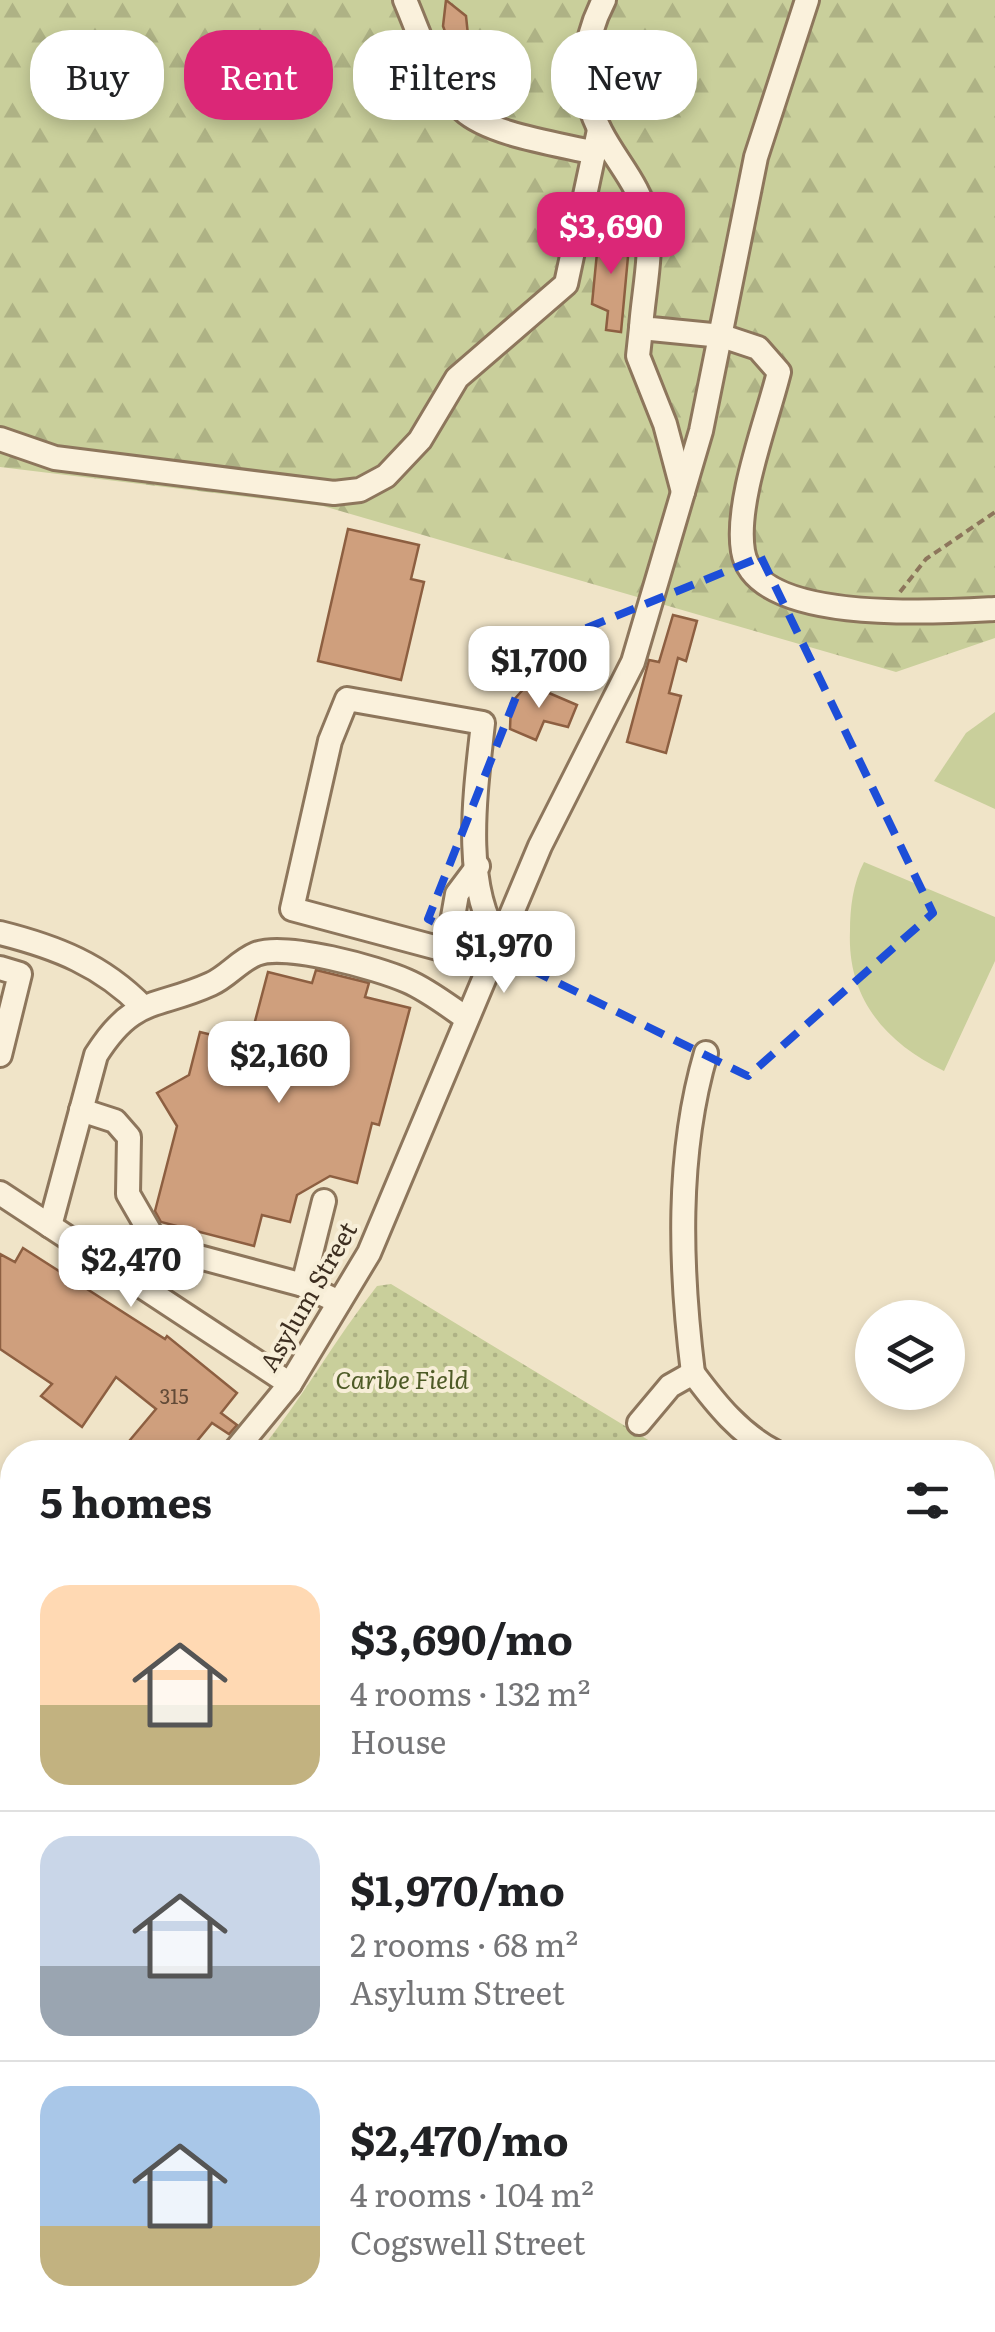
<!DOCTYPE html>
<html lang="en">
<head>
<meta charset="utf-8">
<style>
	body { margin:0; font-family:Literata,serif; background:#f6f6f6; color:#202124; height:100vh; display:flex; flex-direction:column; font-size:38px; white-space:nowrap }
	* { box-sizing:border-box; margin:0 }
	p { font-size:32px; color:#757577 }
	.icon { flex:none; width:55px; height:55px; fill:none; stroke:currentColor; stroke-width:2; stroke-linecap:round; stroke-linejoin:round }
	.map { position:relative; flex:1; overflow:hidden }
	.panel { position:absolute; left:0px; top:1440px; width:995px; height:892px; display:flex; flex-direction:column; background:#fff; border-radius:40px 40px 0 0; box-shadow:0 5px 15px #0003 }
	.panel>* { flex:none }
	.hud { position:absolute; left:30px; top:30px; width:935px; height:90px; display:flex; gap:20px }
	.fabs { position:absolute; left:855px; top:1300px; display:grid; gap:20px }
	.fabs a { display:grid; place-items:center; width:110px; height:110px; border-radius:50%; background:#fff; box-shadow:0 5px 15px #0003; font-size:50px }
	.price { position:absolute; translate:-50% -85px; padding:0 22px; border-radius:20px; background:#fff; color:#222; font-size:32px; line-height:65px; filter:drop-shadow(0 2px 5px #0008) }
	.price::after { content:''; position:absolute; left:50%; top:60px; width:30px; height:22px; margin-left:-15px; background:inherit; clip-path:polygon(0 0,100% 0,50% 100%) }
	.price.active { background:#db2777; color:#fff }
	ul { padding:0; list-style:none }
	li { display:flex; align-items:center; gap:30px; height:250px; padding:0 40px }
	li+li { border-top:2px solid #e0e0e0 }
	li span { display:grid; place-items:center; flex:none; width:280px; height:200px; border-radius:30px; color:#555 }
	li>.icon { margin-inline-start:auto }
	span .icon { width:120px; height:120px; fill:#fffc; stroke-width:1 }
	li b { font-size:42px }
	h2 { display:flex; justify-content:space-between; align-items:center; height:120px; padding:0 40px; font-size:42px }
	.chip { padding:0 35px; border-radius:40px; background:#fff; box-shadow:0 5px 15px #0003; font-size:35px; line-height:90px }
	.chip.active { background:#db2777; color:#fff }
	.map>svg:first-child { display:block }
</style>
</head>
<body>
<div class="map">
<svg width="995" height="2332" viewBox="0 0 995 2332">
	<defs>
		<pattern id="forest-firs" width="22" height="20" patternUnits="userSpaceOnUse" patternTransform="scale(2.5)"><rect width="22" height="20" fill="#c9cf9b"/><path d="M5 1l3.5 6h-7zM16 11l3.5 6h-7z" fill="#aeb285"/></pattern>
		<pattern id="cemetery-stones" width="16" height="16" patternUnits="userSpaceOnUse" patternTransform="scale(2.5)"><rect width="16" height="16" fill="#bfc49a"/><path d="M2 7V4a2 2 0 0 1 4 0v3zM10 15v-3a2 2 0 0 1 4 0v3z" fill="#9ca07d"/></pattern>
		<pattern id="park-dots" width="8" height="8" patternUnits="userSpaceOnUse" patternTransform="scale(2.5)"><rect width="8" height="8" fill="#c9cf9b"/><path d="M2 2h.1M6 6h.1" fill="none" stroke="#aeb285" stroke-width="1.8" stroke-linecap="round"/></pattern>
		<pattern id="water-rules" width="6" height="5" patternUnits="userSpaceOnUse" patternTransform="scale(2.5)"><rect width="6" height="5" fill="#a9c4bc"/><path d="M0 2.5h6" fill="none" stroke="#8ba098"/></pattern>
	</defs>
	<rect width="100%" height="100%" fill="#f0e4c8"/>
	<g fill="#c9cf9b">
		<path d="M995,712V809L934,781L966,733Z"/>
		<path d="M864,862L995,917V961L944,1071C886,1043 847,999 850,931C850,908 853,883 864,862Z"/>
	</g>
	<path fill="url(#forest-firs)" d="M0,0H995V638L896,672L323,506L0,467Z"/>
	<g fill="url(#cemetery-stones)">
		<path d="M12,1738V2018L0,2008V1750Z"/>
		<path d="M12,2297V2320H630L629,2332H0V2313Z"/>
	</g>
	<path fill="url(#park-dots)" d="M391,1284L668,1452H259C302,1399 335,1339 377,1286Z"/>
	<path fill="url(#water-rules)" stroke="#6f938a" stroke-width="2.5" d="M641,2320H855L851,2332H639Z"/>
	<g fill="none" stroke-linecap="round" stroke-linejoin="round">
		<path stroke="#6f938a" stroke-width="5" d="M982,1680L995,1629"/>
	</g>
	<g fill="#cf9f7d" stroke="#8d5f41" stroke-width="2.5">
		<path d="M446,0L466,16L468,35L480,45L481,58L472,65L460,61L455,49L443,53L438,41L447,37L443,26Z"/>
		<path d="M599,232L630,235L621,332L606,330L608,311L592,304Z"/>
		<path d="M348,529L419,545L411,579L424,582L401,680L318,661Z"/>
		<path d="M673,615L697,621L686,661L678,658L669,693L681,696L666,753L627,742L649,660L659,662Z"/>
		<path d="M528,684L577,705L568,727L544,721L536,740L510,729L511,703Z"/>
		<path d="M316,970L369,983L365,997L410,1008L379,1125L372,1123L357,1183L330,1176L297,1195L290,1222L262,1215L254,1246L161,1222L155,1211L177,1126L157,1093L189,1075L200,1032L249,1044L268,972L312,983Z"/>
		<path d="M23,1248L165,1339L167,1336L237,1393L221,1413L237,1425L229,1434L212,1423L188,1452H120L156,1409L116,1377L82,1427L41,1396L52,1384L0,1349V1254L15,1262Z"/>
	</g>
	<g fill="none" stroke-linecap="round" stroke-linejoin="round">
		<defs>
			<g id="minor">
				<path d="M405,0C420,35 435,84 463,110C490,135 559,144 595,153"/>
				<path d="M604,0C582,42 578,90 601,132C617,163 640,185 647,220C653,252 643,295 641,328L722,336L758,348L779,372C767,421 735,502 743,551C755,625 940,612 995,609"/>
				<path d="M585,208L648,224"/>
				<path d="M641,328L638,356L665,424L683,492"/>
				<path d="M0,439L55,458L334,493L360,490L386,476L420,440L457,378L566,284L599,130"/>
				<path d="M0,933C56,947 102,965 143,1007"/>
				<path d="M447,951L457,894L478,866"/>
				<path d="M487,967L464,955L292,909L330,741L347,699L483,723C476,788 461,885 499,941"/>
				<path d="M0,968L20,974L0,1055"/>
				<path d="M81,1110L115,1121L129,1137L128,1194L158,1246L303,1285L339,1302"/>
				<path d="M0,1193L290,1384"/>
				<path d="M50,1226L96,1055C134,995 156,1009 211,984C227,977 239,961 256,954C284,942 378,968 407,981C428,990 447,1005 466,1018"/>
				<path d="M303,1285L324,1201"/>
				<path d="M693,1373C680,1268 676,1155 706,1053"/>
				<path d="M639,1423L670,1386L693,1373C716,1404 740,1434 775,1452"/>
				<path d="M234,1452L290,1384L369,1253L540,846L633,662L701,431L756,157L807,0"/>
				<path d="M0,1593L12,1604"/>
				<path d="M0,1720L12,1708"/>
				<path d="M0,1745L12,1757"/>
				<path d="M0,1826L12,1807"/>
				<path d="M0,1995L12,2004"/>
				<path d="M93,2332L102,2320"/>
				<path d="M244,2332L253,2320"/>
				<path d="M291,2332L300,2320"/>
				<path d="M605,2332L607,2320"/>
			</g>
		</defs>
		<use href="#minor" stroke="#8d765c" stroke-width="28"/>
		<path stroke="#8d765c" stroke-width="4" stroke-dasharray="8 5" stroke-linecap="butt" d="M900,592L926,559L995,512"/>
		<use href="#minor" stroke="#faf1dc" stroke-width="22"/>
	</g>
	<path fill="none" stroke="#1d4ed8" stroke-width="8" stroke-dasharray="20 12" stroke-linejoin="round" d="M761,557L933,913L748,1076L428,919L535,649Z"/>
	<g text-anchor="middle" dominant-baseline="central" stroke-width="8" stroke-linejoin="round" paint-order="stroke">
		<g font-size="20" fill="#624a37">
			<text x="174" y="1395">315</text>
		</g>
		<g font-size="25" fill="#3d2e20" stroke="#f7eed8">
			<text transform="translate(307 1296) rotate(-60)">Asylum Street</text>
		</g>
		<g font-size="25" font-style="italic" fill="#4d5a26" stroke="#f7eed8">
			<text x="402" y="1378">Caribe Field</text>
		</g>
	</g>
</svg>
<div class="fabs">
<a><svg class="icon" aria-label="layers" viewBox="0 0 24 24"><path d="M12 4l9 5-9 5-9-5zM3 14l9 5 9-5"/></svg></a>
</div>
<b class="price active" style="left:611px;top:277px">$3,690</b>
<b class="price" style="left:539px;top:711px">$1,700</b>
<b class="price" style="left:504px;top:996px">$1,970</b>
<b class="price" style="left:279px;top:1106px">$2,160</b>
<b class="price" style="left:131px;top:1310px">$2,470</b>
<div class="hud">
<a class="chip">Buy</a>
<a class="chip active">Rent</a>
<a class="chip">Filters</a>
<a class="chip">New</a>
</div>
<section class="panel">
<h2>5 homes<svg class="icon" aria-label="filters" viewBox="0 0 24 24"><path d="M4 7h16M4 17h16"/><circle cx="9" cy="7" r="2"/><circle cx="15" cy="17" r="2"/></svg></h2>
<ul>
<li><span style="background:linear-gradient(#ffd9b3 60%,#c2b280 0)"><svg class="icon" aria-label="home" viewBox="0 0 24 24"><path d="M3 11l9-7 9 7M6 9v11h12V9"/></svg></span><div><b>$3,690/mo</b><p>4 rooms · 132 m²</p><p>House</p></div></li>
<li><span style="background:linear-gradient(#c9d6e8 65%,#9aa5b1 0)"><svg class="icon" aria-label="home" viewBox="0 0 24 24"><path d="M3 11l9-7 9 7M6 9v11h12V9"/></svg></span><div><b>$1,970/mo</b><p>2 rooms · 68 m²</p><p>Asylum Street</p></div></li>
<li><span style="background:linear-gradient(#a9c7e8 70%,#c2b280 0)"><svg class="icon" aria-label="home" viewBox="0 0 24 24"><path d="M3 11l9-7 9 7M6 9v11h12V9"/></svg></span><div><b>$2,470/mo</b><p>4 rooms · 104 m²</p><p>Cogswell Street</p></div></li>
</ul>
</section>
</div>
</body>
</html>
